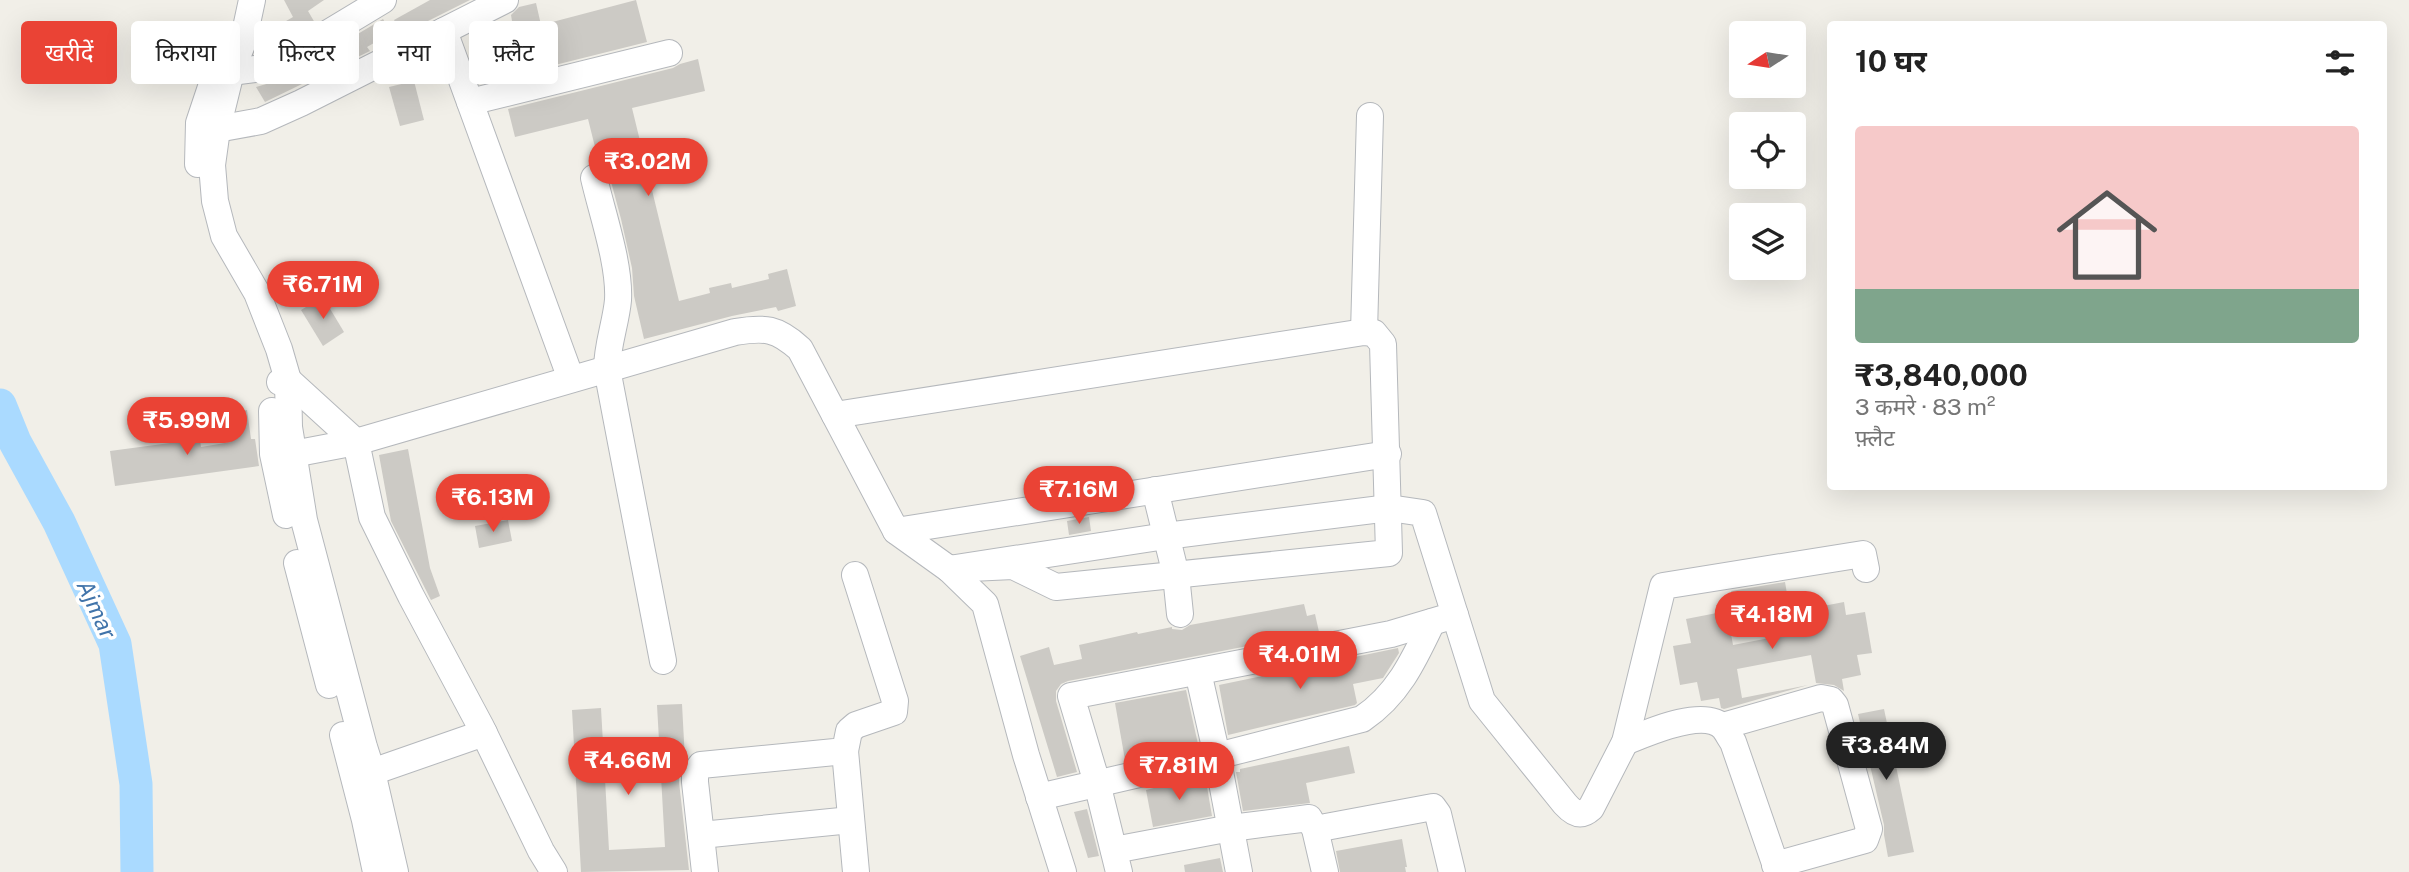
<!DOCTYPE html>
<html lang="hi">
<head>
<meta charset="utf-8">
<style>
	body { margin:0; font-family:"Public Sans","Noto Sans Devanagari",sans-serif; background:#f6f6f6; color:#222; height:100vh; display:flex; flex-direction:column; font-size:26px; white-space:nowrap }
	* { box-sizing:border-box; margin:0 }
	p { font-size:23px; color:#767676 }
	.icon { flex:none; width:38px; height:38px; fill:none; stroke:currentColor; stroke-width:2; stroke-linecap:round; stroke-linejoin:round }
	.map { position:relative; flex:1; overflow:hidden }
	.details { position:absolute; left:1827px; top:21px; width:560px; height:469px; display:flex; flex-direction:column; background:#fff; border-radius:7px; box-shadow:0 7px 28px #0002 }
	.details>* { flex:none }
	.banner { position:absolute; left:21px; top:21px; width:665px; height:63px; display:flex; gap:14px }
	.needle { width:46px; rotate:258deg }
	.tools { position:absolute; left:1729px; top:21px; display:grid; gap:14px }
	.tools a { display:grid; place-items:center; width:77px; height:77px; border-radius:7px; background:#fff; box-shadow:0 7px 28px #0002; font-size:35px }
	.price { position:absolute; translate:-50% -60px; padding:0 16px; border-radius:24px; background:#ea4335; color:#fff; font-size:23px; line-height:46px; filter:drop-shadow(0 2px 4px #0008) }
	.price::after { content:''; position:absolute; left:50%; top:42px; width:21px; height:16px; margin-left:-10px; background:inherit; clip-path:polygon(0 0,100% 0,50% 100%) }
	.price.selected { background:#222; color:#fff }
	ul { padding:0; list-style:none }
	li { display:grid; align-content:center; gap:14px; height:371px; padding:0 28px }
	li span { display:grid; place-items:center; height:217px; border-radius:7px; color:#555 }
	li>.icon { margin-inline-start:auto }
	span .icon { width:126px; height:126px; fill:#fffc; stroke-width:1 }
	li b { font-size:30px }
	h2 { display:flex; justify-content:space-between; align-items:center; height:84px; padding:0 28px; font-size:30px }
	.tag { padding:0 24px; border-radius:7px; background:#fff; box-shadow:0 7px 28px #0002; font-size:24px; line-height:63px }
	.tag.selected { background:#ea4335; color:#fff }
	.map>svg:first-child { display:block }
</style>
</head>
<body>
<div class="map">
<svg width="2409" height="872" viewBox="0 0 2409 872">
	<rect width="100%" height="100%" fill="#f1efe8"/>
	<g fill="none" stroke-linecap="round" stroke-linejoin="round">
		<path stroke="#aadaff" stroke-width="33" d="M0,405L15,442L59,522L115,644L136,784L137,872"/>
	</g>
	<g fill="#cccac5">
		<path d="M284,0H324L308,11L315,23L278,45L269,31L293,17Z"/>
		<path d="M430,0H470L402,34L394,20Z"/>
		<path d="M636,0L647,42L495,80L484,41L514,33L511,15L519,7L536,3L541,25Z"/>
		<path d="M383,19L391,33L367,47L370,51L265,102L256,87L280,80Z"/>
		<path d="M698,59L705,91L632,108L679,301L710,293L709,288L731,283L732,288L769,279L768,274L787,269L796,306L778,311L776,307L732,316L644,339L634,296L632,268L621,219L609,174L606,168L599,163L588,119L515,137L508,109L673,68L680,64Z"/>
		<path d="M414,81L424,120L400,126L389,87Z"/>
		<path d="M323,297L344,332L323,346L301,310Z"/>
		<path d="M247,410L251,439H255L259,466L115,486L110,451L200,439L201,447L231,442L227,413Z"/>
		<path d="M408,449L430,568L440,596L431,600L391,521L379,455Z"/>
		<path d="M1089,517L1091,531L1069,535L1067,521Z"/>
		<path d="M508,520L512,541L479,548L475,526Z"/>
		<path d="M1785,582L1789,605L1735,614L1731,591Z"/>
		<path d="M1815,596L1818,607L1844,602L1846,615L1865,612L1872,653L1857,655L1861,675L1842,679L1844,691L1834,685L1816,683L1811,655L1737,669L1742,698L1808,685L1724,709L1721,708L1719,698L1701,701L1697,682L1680,685L1673,646L1691,643L1686,619L1727,611L1733,645L1806,631L1800,598Z"/>
		<path d="M1304,604L1307,616L1315,614L1319,632L1068,681L1061,684L1056,691V701L1077,772L1057,777L1020,656L1049,647L1054,665L1082,659L1079,645L1137,632L1138,634L1172,627V629L1182,630L1190,625Z"/>
		<path d="M1398,648L1399,653L1383,678L1353,684L1357,703L1355,705L1228,735L1219,685Z"/>
		<path d="M1186,690L1198,744L1125,760L1115,703Z"/>
		<path d="M682,704L685,760L679,772V782L689,870L581,872L572,710L601,708L609,850L665,847L657,705Z"/>
		<path d="M1884,709L1914,852L1888,857L1884,835V825L1858,714Z"/>
		<path d="M1349,746L1355,773L1306,783L1310,803L1243,811L1236,772H1240V769Z"/>
		<path d="M1205,775L1212,816L1153,827L1146,790Z"/>
		<path d="M1087,809L1099,856L1088,858L1074,812Z"/>
		<path d="M1402,839L1407,867H1405L1406,872H1340L1336,851Z"/>
		<path d="M1220,858L1223,872H1185L1184,865Z"/>
	</g>
	<g fill="none" stroke-linecap="round" stroke-linejoin="round">
		<defs>
			<g id="minor">
				<path d="M252,0L243,42L231,72L217,129L212,165L215,201L224,236L257,293L279,349L288,380L289,427L304,520L364,747L372,772L395,872"/>
				<path d="M444,31L571,379"/>
				<path d="M231,72L272,67L383,0"/>
				<path d="M470,102L669,53"/>
				<path d="M204,125L217,129L261,121L301,103L505,0"/>
				<path d="M198,164L199,123L215,75"/>
				<path d="M594,178C602,213 620,264 618,300C616,323 607,345 607,369L663,661"/>
				<path d="M1364,332L1370,116"/>
				<path d="M280,382L288,380L356,442L372,517L411,596L481,727L541,851L554,872"/>
				<path d="M272,411L273,454L286,515"/>
				<path d="M835,415L1364,332L1374,333L1383,344L1389,553L1056,587L1013,566L949,569L896,531"/>
				<path d="M293,454L356,442L735,332C765,327 777,328 800,349L896,531L1388,454"/>
				<path d="M1155,490L1176,575L1180,614"/>
				<path d="M297,563L329,685"/>
				<path d="M1198,672L1217,756L1239,872"/>
				<path d="M1723,726L1821,698L1831,700L1835,705L1869,829L1865,840L1775,865"/>
				<path d="M343,735L365,820L376,872"/>
				<path d="M1625,742C1647,733 1704,707 1724,728C1727,732 1730,738 1733,742L1778,872"/>
				<path d="M845,751L856,872"/>
				<path d="M372,772L484,733"/>
				<path d="M1039,797L1217,756L1362,719C1398,695 1414,660 1432,622"/>
				<path d="M1315,829L1433,807L1438,814L1452,872"/>
				<path d="M701,835L851,820"/>
				<path d="M1114,850L1231,828L1309,818L1315,829L1325,872"/>
				<path d="M705,872L695,782V773L701,765L845,751L849,731L856,725L894,712L895,701L855,575"/>
				<path d="M1063,872L1026,755L985,604L949,569L1166,536L1389,508L1423,513L1482,701L1565,804C1574,814 1581,817 1591,808L1625,742L1663,586L1863,554L1866,569"/>
				<path d="M1119,872L1097,783L1071,696L1391,634L1455,615"/>
			</g>
		</defs>
		<use href="#minor" stroke="#b5b8bc" stroke-width="28"/>
		<use href="#minor" stroke="#fff" stroke-width="26"/>
	</g>
	<g text-anchor="middle" dominant-baseline="central" stroke-width="7" stroke-linejoin="round" paint-order="stroke">
		<g font-size="23" font-style="italic" fill="#4174aa" stroke="#fff">
			<text transform="translate(97 609) rotate(65)">Ajmar</text>
		</g>
	</g>
</svg>
<div class="tools">
<a><svg class="needle" viewBox="-14 -14 28 28"><path d="M0-13l5 13h-10z" fill="#e53935"/><path d="M0 13l5-13h-10z" fill="#767676"/></svg></a>
<a><svg class="icon" aria-label="locate" viewBox="0 0 24 24"><circle cx="12" cy="12" r="6"/><path d="M12 2v4M12 18v4M2 12h4M18 12h4"/></svg></a>
<a><svg class="icon" aria-label="layers" viewBox="0 0 24 24"><path d="M12 4l9 5-9 5-9-5zM3 14l9 5 9-5"/></svg></a>
</div>
<b class="price" style="left:648px;top:198px">₹3.02M</b>
<b class="price" style="left:323px;top:321px">₹6.71M</b>
<b class="price" style="left:187px;top:457px">₹5.99M</b>
<b class="price" style="left:1079px;top:526px">₹7.16M</b>
<b class="price" style="left:493px;top:534px">₹6.13M</b>
<b class="price" style="left:1772px;top:651px">₹4.18M</b>
<b class="price" style="left:1300px;top:691px">₹4.01M</b>
<b class="price selected" style="left:1886px;top:782px">₹3.84M</b>
<b class="price" style="left:628px;top:797px">₹4.66M</b>
<b class="price" style="left:1179px;top:802px">₹7.81M</b>
<div class="banner">
<a class="tag selected">खरीदें</a>
<a class="tag">किराया</a>
<a class="tag">फ़िल्टर</a>
<a class="tag">नया</a>
<a class="tag">फ़्लैट</a>
</div>
<section class="details">
<h2>10 घर<svg class="icon" aria-label="filters" viewBox="0 0 24 24"><path d="M4 7h16M4 17h16"/><circle cx="9" cy="7" r="2"/><circle cx="15" cy="17" r="2"/></svg></h2>
<ul>
<li><span style="background:linear-gradient(#f6c9c9 75%,#7fa58c 0)"><svg class="icon" aria-label="home" viewBox="0 0 24 24"><path d="M3 11l9-7 9 7M6 9v11h12V9"/></svg></span><div><b>₹3,840,000</b><p>3 कमरे · 83 m²</p><p>फ़्लैट</p></div></li>
</ul>
</section>
</div>
</body>
</html>
